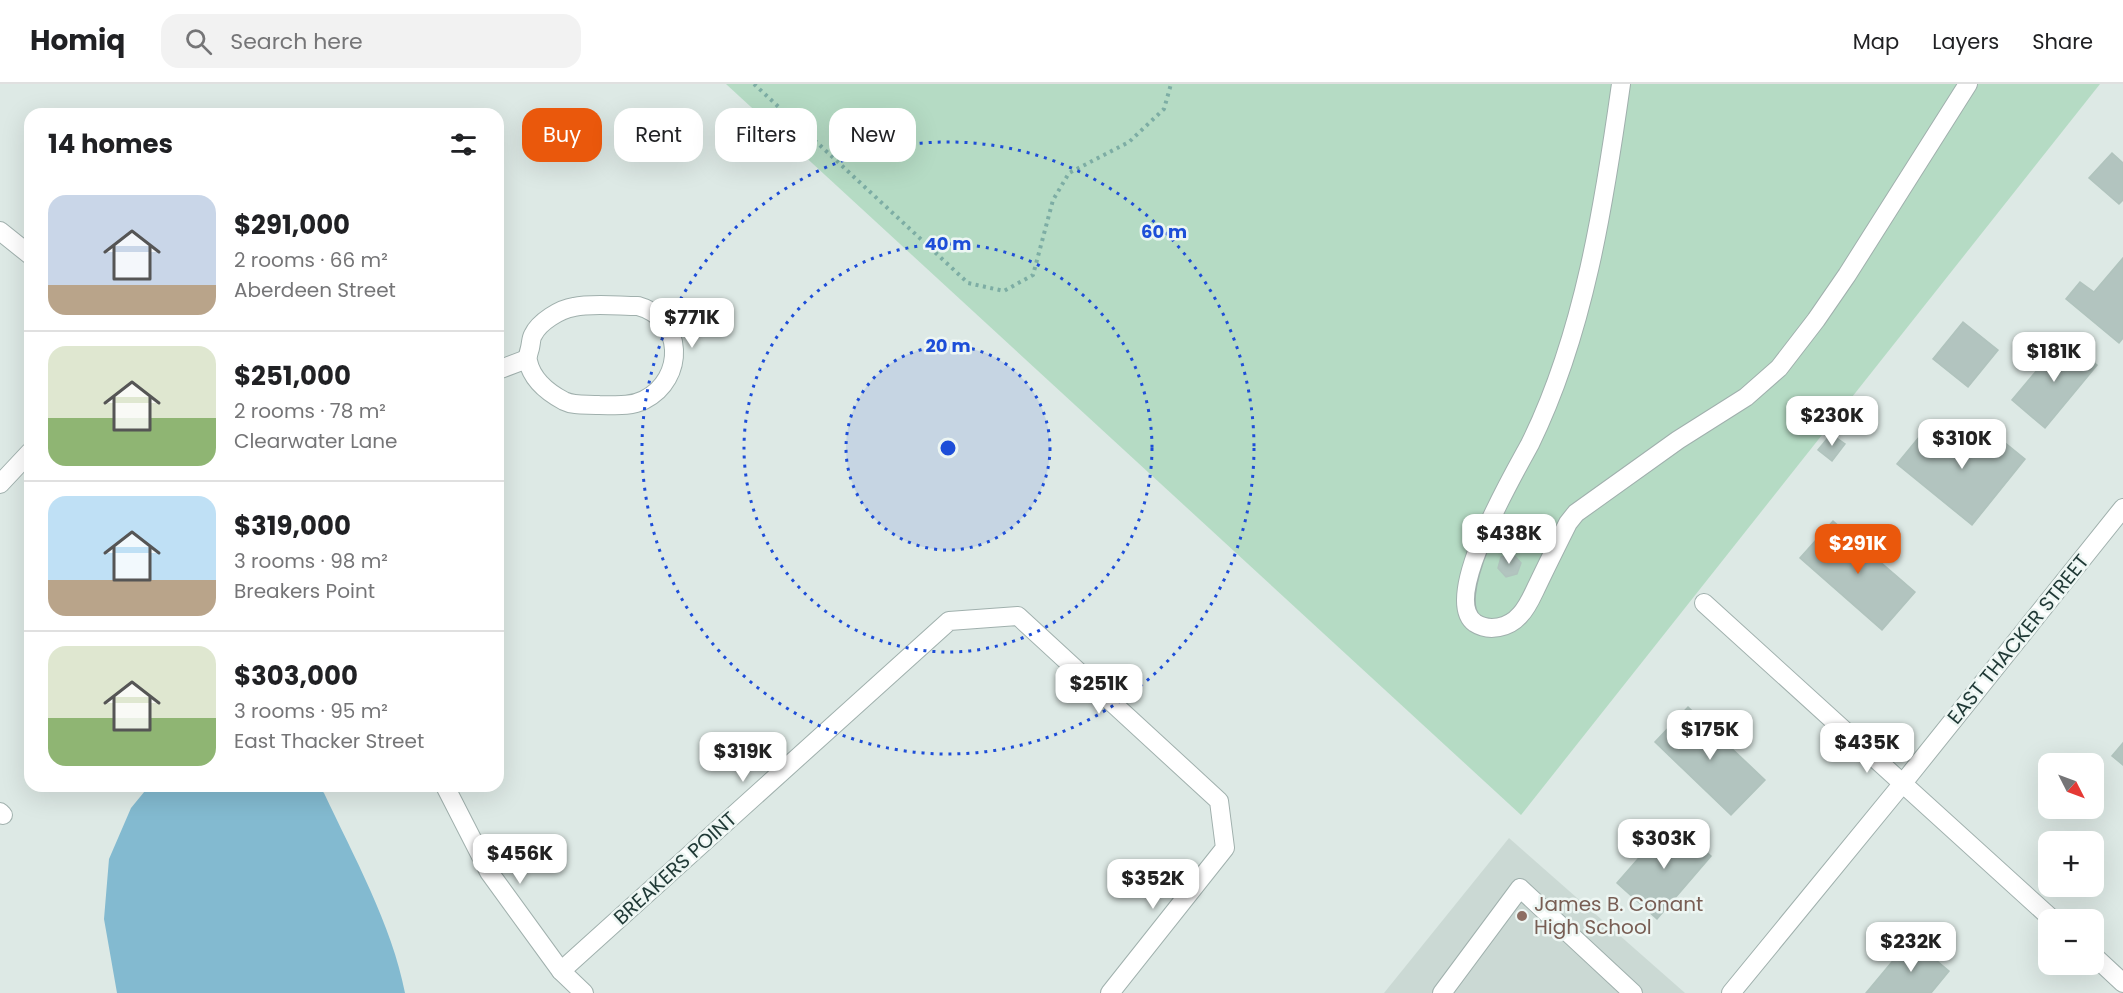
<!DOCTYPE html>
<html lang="en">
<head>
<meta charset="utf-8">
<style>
	body { margin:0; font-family:Poppins,sans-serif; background:#f2f2f2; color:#202124; height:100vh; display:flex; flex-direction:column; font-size:22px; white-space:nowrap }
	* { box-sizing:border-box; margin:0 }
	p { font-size:20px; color:#757577 }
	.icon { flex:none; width:33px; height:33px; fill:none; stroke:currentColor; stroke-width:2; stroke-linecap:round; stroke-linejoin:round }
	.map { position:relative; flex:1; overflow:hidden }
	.sheet { position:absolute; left:24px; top:24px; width:480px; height:684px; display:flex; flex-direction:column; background:#fff; border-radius:18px; box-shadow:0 6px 24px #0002 }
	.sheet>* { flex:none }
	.guide { position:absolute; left:522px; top:24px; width:570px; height:54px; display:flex; gap:12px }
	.needle { width:39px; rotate:132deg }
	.fabs { position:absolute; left:2038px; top:669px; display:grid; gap:12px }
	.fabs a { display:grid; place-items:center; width:66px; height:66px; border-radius:12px; background:#fff; box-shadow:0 6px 24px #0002; font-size:30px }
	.price { position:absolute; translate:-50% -51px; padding:0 14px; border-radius:12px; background:#fff; color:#222; font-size:20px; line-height:39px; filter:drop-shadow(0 2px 3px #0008) }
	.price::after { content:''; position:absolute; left:50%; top:36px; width:18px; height:14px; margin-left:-9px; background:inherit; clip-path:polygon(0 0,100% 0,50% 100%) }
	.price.selected { background:#ea580c; color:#fff }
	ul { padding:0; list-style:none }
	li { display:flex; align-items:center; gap:18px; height:150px; padding:0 24px }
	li+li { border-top:2px solid #e0e0e0 }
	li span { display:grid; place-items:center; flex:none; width:168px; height:120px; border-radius:18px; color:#555 }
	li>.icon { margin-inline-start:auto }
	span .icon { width:72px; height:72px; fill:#fffc; stroke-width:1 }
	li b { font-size:26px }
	h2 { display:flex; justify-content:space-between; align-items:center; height:72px; padding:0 24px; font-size:26px }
	.pill { padding:0 21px; border-radius:18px; background:#fff; box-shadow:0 6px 24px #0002; font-size:21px; line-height:54px }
	.pill.selected { background:#ea580c; color:#fff }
	header { display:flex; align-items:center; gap:36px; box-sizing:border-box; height:84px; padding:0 30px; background:#fff; border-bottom:2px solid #e0e0e0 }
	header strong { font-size:28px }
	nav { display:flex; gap:33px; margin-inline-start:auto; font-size:21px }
	.search { width:420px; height:54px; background:#f2f2f2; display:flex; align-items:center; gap:15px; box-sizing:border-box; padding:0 21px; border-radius:18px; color:#757577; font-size:22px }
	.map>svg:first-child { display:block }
</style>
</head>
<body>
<header>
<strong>Homiq</strong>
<div class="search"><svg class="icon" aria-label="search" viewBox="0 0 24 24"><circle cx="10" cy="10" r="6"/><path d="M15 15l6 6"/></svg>Search here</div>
<nav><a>Map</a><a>Layers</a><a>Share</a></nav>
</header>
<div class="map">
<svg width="2123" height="909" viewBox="0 0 2123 909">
	<rect width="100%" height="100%" fill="#dde9e5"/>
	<path fill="#cbd9d4" d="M1509,754L1685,909H1384Z"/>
	<path fill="#b5dbc4" d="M726,0H2100L1521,731Z"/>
	<path fill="#83bad0" d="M149,702H318L324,709C353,771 392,841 405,909H117L104,835L109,775L131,724Z"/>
	<g fill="#b2c4bf" stroke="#b0c3bd" stroke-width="1.5">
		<path d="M2112,69L2123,79V116L2119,120L2089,94Z"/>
		<path d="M2123,174V254L2119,259L2066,215L2080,198L2094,208Z"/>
		<path d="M1963,238L1998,266L1968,303L1933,275Z"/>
		<path d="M2064,254L2097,281L2045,344L2012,316Z"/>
		<path d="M1929,341L1966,371L1988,345L2025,375L1972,441L1897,380Z"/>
		<path d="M1831,350L1845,360L1832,377L1818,366Z"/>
		<path d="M1833,437L1915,508L1882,546L1800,474Z"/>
		<path d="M1512,469L1521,479L1517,490L1506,493L1498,484L1501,473Z"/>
		<path d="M1688,623L1765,696L1731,731L1655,658Z"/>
		<path d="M2123,659V681L2112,672Z"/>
		<path d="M1671,737L1711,772L1657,835L1617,799Z"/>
		<path d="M1911,855L1949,887L1931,909H1866Z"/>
	</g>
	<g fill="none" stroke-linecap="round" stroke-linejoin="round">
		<defs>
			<g id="minor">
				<path d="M1621,0C1604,121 1584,250 1530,360C1515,388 1440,515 1475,539C1489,548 1509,544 1520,531C1528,523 1533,510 1538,500C1548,479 1558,459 1568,439L1576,429L1678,356L1746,313L1779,284L1816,236L1847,191L1968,0"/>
				<path d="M0,147L30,171"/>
				<path d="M638,222C684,234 686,295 644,316C630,323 615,321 599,321C587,320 574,322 564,317C547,308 532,296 528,277C527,273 529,268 530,264C531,260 531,254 533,251C539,238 560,225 574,223C591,219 619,222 638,222Z"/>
				<path d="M498,286L527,275"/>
				<path d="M0,400L30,368"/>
				<path d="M1704,519L2053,836"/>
				<path d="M445,702L489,788L561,887L584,909"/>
				<path d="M0,728L3,731"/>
				<path d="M2094,872L2123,899"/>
				<path d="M561,887L949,537L1018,532L1219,717L1225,764L1110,909"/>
				<path d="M1442,909L1520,804L1633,909"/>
				<path d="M1731,909L1903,699L2123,424"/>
			</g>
		</defs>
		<use href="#minor" stroke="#a0b0ad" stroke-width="20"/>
		<path stroke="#7dada4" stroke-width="4" stroke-dasharray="3 4.5" stroke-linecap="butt" d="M754,0L968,199L1004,207L1033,191L1053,116L1069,89L1129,58L1164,25L1171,0"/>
		<use href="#minor" stroke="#fff" stroke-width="18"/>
	</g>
	<circle cx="948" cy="364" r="102" fill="#1d4ed8" fill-opacity=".12"/>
	<g fill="none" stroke="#1d4ed8" stroke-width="3" stroke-dasharray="3 6">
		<circle cx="948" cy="364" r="102"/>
		<circle cx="948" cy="364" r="204"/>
		<circle cx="948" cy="364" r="306"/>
	</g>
	<circle fill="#8d6e63" stroke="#edf6f3" stroke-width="2" cx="1522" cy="832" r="6"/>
	<g text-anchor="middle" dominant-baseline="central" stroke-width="5" stroke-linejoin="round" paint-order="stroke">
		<g font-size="20" fill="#1f3835" stroke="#edf6f3">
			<text transform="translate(2018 555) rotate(-51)">EAST THACKER STREET</text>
			<text transform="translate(675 784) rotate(-42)">BREAKERS POINT</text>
		</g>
		<g font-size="20" fill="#785e54" stroke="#edf6f3" text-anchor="start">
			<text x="1534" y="820">James B. Conant<tspan x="1534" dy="23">High School</tspan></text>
		</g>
	</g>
	<circle cx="948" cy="364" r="9" fill="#1d4ed8" stroke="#edf6f3" stroke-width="3"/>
	<g font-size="18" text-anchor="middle" font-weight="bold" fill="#1d4ed8" stroke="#edf6f3" stroke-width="5" stroke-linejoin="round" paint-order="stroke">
		<text x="1164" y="154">60 m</text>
		<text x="948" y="166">40 m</text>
		<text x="948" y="268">20 m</text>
	</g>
</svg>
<div class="fabs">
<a><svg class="needle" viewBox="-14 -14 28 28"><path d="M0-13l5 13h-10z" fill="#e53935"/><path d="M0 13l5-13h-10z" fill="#757577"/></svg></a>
<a>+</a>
<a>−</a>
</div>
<b class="price" style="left:692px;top:265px">$771K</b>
<b class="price" style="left:2054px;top:299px">$181K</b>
<b class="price" style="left:1832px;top:363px">$230K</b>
<b class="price" style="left:1962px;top:386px">$310K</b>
<b class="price" style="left:1509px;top:481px">$438K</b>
<b class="price selected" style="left:1858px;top:491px">$291K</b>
<b class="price" style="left:1099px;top:631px">$251K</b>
<b class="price" style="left:1710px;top:677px">$175K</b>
<b class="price" style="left:1867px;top:690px">$435K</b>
<b class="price" style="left:743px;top:699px">$319K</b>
<b class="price" style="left:1664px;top:786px">$303K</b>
<b class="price" style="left:520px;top:801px">$456K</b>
<b class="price" style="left:1153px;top:826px">$352K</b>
<b class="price" style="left:1911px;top:889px">$232K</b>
<div class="guide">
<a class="pill selected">Buy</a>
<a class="pill">Rent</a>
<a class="pill">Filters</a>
<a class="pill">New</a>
</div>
<section class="sheet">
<h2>14 homes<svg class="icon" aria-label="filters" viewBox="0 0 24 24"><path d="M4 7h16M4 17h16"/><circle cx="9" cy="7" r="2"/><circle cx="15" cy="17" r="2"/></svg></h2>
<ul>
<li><span style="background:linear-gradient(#c9d6e8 75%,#b9a48a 0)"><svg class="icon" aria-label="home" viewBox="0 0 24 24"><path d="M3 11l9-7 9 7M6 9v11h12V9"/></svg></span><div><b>$291,000</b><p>2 rooms · 66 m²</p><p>Aberdeen Street</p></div></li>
<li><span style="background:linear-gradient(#dfe7d0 60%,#8fb573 0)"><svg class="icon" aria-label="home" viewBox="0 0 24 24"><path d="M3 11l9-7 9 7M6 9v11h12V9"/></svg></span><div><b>$251,000</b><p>2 rooms · 78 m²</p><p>Clearwater Lane</p></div></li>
<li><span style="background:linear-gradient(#bfe0f5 70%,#b9a48a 0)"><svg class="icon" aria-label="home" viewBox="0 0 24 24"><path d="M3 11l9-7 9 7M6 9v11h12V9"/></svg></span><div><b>$319,000</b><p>3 rooms · 98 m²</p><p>Breakers Point</p></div></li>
<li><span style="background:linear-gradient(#dfe7d0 60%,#8fb573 0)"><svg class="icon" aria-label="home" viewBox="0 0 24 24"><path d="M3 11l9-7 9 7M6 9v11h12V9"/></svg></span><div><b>$303,000</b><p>3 rooms · 95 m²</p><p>East Thacker Street</p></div></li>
</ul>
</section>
</div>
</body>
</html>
